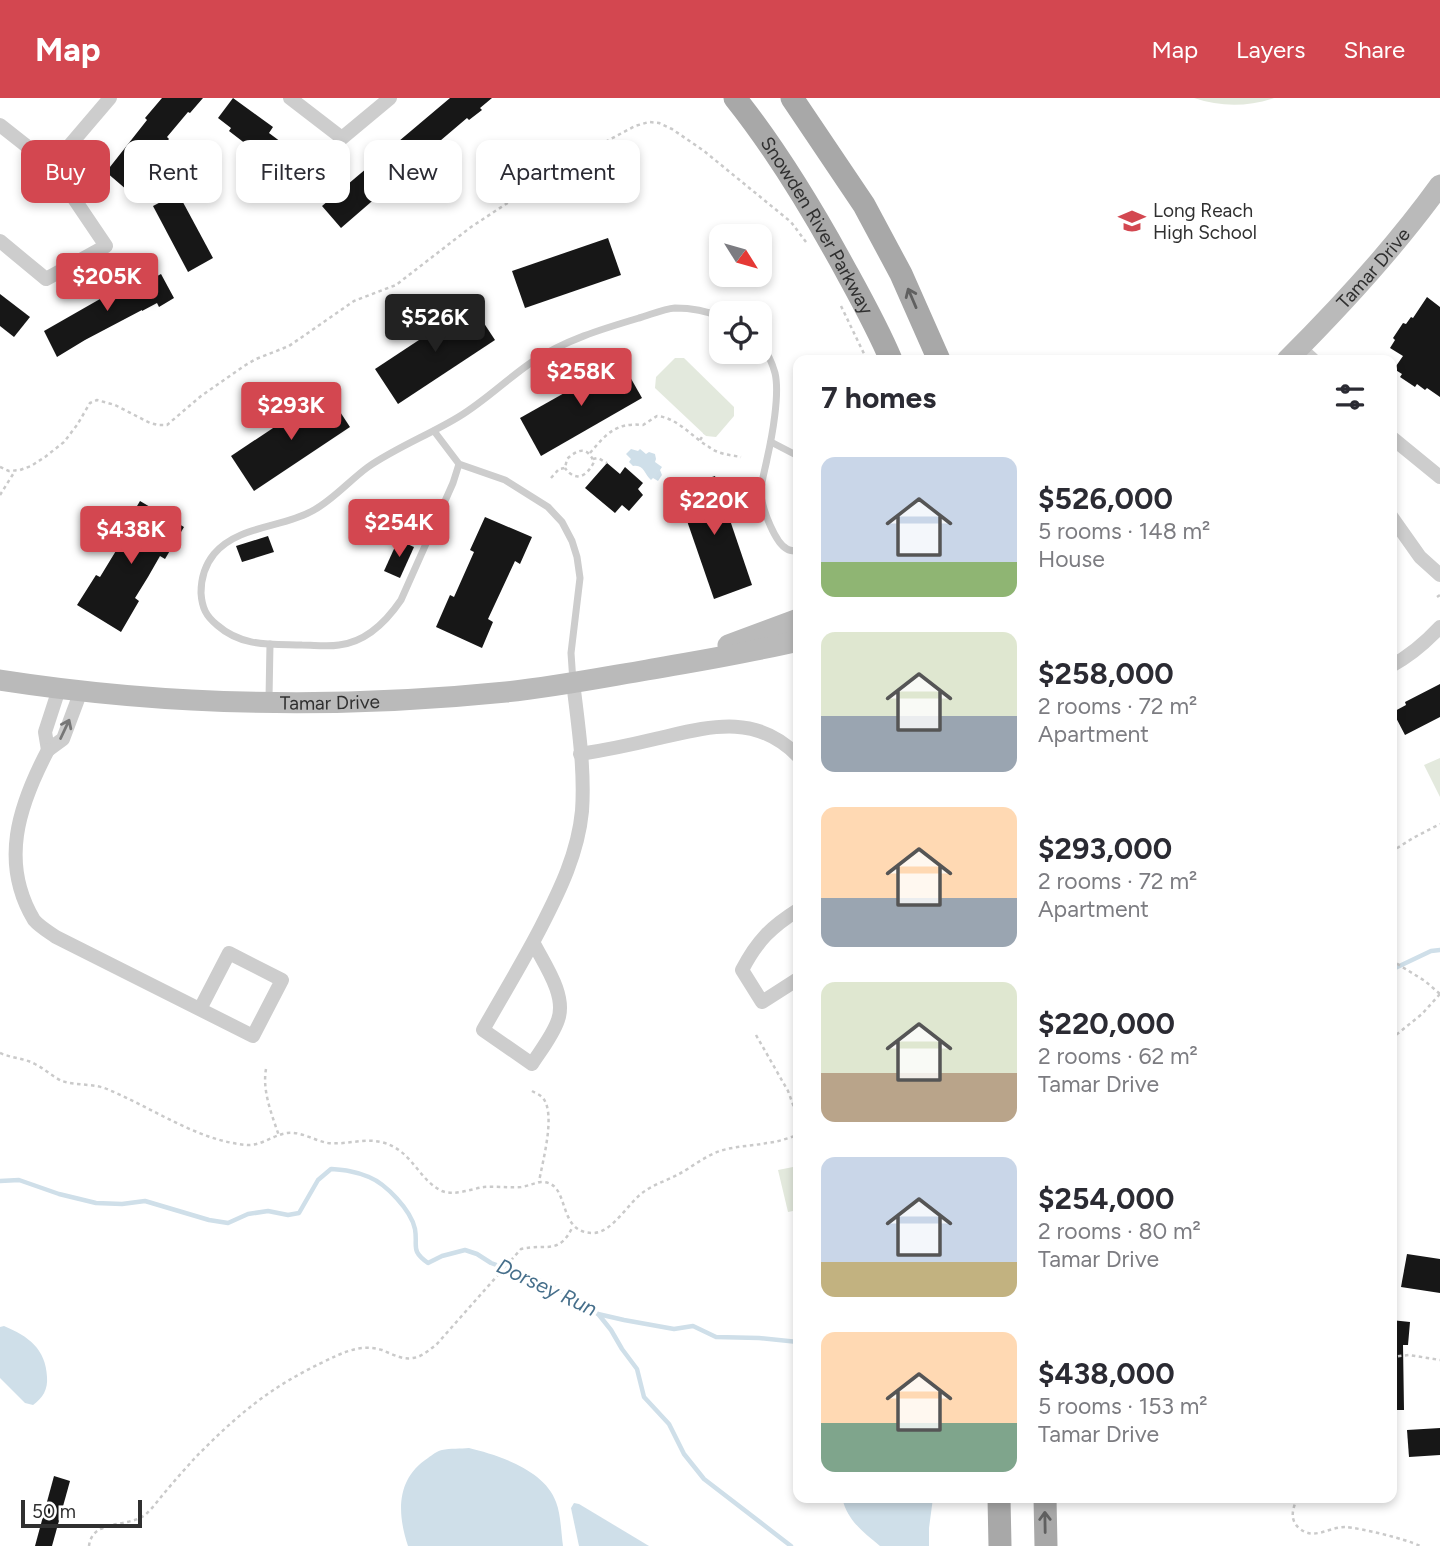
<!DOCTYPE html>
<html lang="en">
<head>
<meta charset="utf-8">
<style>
	body { margin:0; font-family:Figtree,sans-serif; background:#f7f7f7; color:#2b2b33; height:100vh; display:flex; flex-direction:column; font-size:26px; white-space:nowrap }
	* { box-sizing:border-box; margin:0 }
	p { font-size:23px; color:#7c7c81 }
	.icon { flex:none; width:38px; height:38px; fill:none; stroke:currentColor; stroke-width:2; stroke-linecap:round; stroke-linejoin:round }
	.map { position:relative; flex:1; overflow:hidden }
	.panel { position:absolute; left:793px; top:257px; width:604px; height:1148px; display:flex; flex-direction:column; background:#fff; border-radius:14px; box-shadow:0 4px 10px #0003 }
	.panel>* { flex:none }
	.banner { position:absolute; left:21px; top:42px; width:665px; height:63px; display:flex; gap:14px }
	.needle { width:46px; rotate:127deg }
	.tools { position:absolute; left:709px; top:126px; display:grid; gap:14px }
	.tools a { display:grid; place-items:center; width:63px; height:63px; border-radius:14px; background:#fff; box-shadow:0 4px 10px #0003; font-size:35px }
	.scale { position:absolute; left:21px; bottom:18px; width:121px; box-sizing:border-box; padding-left:7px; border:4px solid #303030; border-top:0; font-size:19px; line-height:24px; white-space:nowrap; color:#303030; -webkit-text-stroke:5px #fff; paint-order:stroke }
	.price { position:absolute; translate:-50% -60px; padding:0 16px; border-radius:7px; background:#d34750; color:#fff; font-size:23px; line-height:46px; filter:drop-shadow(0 2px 4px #0008) }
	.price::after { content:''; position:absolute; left:50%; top:42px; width:21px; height:16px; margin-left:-10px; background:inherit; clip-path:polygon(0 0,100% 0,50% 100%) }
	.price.on { background:#222; color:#fff }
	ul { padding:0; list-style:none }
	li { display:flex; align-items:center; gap:21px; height:175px; padding:0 28px }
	li span { display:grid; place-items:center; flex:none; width:196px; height:140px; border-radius:14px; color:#555 }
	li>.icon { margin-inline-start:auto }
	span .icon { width:84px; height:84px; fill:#fffc; stroke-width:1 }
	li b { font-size:30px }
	h2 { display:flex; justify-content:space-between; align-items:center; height:84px; padding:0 28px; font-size:30px }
	.tag { padding:0 24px; border-radius:14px; background:#fff; box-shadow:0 4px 10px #0003; font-size:24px; line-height:63px }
	.tag.on { background:#d34750; color:#fff }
	header { display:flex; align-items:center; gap:42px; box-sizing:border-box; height:98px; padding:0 35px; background:#d34750; color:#fff }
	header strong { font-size:33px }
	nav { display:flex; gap:38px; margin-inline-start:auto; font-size:24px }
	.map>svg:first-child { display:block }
</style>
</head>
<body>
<header>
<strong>Map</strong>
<nav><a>Map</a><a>Layers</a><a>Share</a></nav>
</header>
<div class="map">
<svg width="1440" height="1448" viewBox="0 0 1440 1448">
	<rect width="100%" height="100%" fill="#fff"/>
	<g fill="#e3e9dd">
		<path d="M1194,0H1274C1247,9 1221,9 1194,0Z"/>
		<path d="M675,260H684L734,309V318L716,339L706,338L655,290L656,279Z"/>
		<path d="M1440,660V699L1424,667Z"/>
		<path d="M798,1068V1112L788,1114L778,1072Z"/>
	</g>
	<g fill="#cfdfe9">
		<path d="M631,351L638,353L640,351L646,356L649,354L655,356L656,361L655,364L662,369L660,372L662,377L658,383L653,380L651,382C644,376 644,366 633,368L629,364L631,361L626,356Z"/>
		<path d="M4,1228C28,1238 46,1251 47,1279C48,1291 43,1300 33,1307L25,1305L0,1280V1229Z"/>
		<path d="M469,1350C498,1357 545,1372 556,1404C561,1417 561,1434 563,1448H408C397,1415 396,1381 428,1360C432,1357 437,1353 442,1352C450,1350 461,1351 469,1350Z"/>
		<path d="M842,1400H933L929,1430V1448H880C862,1433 848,1423 842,1400Z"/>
		<path d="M574,1405L579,1406L649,1448H579L571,1410Z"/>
	</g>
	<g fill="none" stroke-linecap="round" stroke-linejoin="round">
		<g stroke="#cfdfe9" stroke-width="4.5">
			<path d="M1391,872L1431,853L1440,852"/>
			<path d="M0,1083L19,1082L59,1096L96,1105L122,1106L145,1103L209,1122L228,1125L248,1116L268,1113L288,1117L299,1115L318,1082L331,1071C343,1072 356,1073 369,1079C386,1086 411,1112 415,1131C418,1149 410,1152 428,1165L442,1158L465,1152L477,1156L491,1165L549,1186L598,1216L624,1222L674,1231L693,1228L716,1239L759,1240L798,1244"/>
			<path d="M599,1217L611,1232L622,1251L637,1271L644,1299L669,1326L684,1356L704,1381L791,1448"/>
		</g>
	</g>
	<g fill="#171717">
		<path d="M162,0H203L190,15L188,14L167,39L169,41L127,92L106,74L147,22L145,20Z"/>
		<path d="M233,0L273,29L269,35L321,74L306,95L264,68L265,66L252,57L255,53L229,33L231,30L218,20Z"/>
		<path d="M450,0H492L480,10L482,12L469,22L467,20L427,54L416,67L391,88L393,90L380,101L378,98L341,130L322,108Z"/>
		<path d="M178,95L213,160L188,174L153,108Z"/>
		<path d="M608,140L621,177L525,210L512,173Z"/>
		<path d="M161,176L174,200L159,209L157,205L142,213V212L85,242L57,259L44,233L114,193L115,195L144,182L146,184Z"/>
		<path d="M0,196L30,219L14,239L0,228Z"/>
		<path d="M1427,199L1440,209V299L1427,290L1425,292L1417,286L1415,289L1400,279L1402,276L1394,271L1403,258L1390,250L1395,242L1393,240L1403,225L1406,226L1411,219L1413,220Z"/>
		<path d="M472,207L495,242L398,306L375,271Z"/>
		<path d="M621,263L642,300L541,358L520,320Z"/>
		<path d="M327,294L350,329L254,393L231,358Z"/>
		<path d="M607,365L620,376L625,369L643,385L638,391L643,397L629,413L622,407L615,415L585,390Z"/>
		<path d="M715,378L752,487L714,501L676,391Z"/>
		<path d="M140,403L184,429L165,461L160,458L148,479L135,500L139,503L121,534L77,507L96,477L100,479L125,438L121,435Z"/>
		<path d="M485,419L532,439L520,466L515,463L488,521L493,524L482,550L436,529L450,497L454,499L474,454L470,452Z"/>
		<path d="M268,438L274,454L242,464L236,448Z"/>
		<path d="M398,442L414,449L400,480L384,473Z"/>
		<path d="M1440,586V619L1405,637L1393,614L1406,607L1405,604Z"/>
		<path d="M1407,1156L1440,1161V1195L1401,1189Z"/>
		<path d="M1391,1222L1410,1224L1408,1247H1403L1404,1312H1391Z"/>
		<path d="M1440,1330V1357L1409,1359L1407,1332Z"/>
		<path d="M54,1378L70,1383L52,1448H35Z"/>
	</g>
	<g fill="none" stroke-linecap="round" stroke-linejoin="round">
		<g stroke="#cacaca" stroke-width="2.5" stroke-dasharray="3.5 3.5" stroke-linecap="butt">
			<path d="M841,208L867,262"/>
			<path d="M700,342L704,336"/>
			<path d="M590,355C606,336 616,324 643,327L657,318C678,320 692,339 709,349C718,356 730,357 741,359"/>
			<path d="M593,361L598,360L607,365"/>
			<path d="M0,369L9,373L20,372L31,368L45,359L64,344L77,327L90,305L97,302L115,307L150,325L158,327H167L201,298L244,268L256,261L289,248L354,203L396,187L471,129L579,58L635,28L649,24L659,25L672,31L704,53L791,124L806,144"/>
			<path d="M551,380L559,371L565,370L567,361C578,351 587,348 594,364C587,378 576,385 565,370"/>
			<path d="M0,397L15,373"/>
			<path d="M1437,499L1440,497"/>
			<path d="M1391,754L1413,740L1440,726"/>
			<path d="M1391,862L1425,883L1440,896"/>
			<path d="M756,937L788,993L798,1020"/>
			<path d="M1391,941L1422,916L1440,896"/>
			<path d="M0,955C11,960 24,960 35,966C45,971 53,979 62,983C77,988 95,985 109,992C153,1010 198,1043 247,1047C261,1048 273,1037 287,1035C301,1033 315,1043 328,1045C346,1047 363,1040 381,1044C412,1051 418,1082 442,1093C454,1098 471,1091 484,1089C496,1088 508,1090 521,1089C528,1088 534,1085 541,1084C572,1083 555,1135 593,1135C613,1135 629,1103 645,1093C655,1086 668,1082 679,1076C692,1069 705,1058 720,1053C735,1048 752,1048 767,1045C778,1044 788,1040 798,1037"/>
			<path d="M266,971C262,993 272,1017 279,1038"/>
			<path d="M532,993C535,995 539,996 542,999C557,1014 542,1065 539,1084"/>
			<path d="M1391,1259L1409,1257L1440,1262"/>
			<path d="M1297,1400C1293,1411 1289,1421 1299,1430C1314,1443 1328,1429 1345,1429C1361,1430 1406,1441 1420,1448"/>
			<path d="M89,1448C92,1421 127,1430 145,1417C153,1410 159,1401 166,1393C175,1382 185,1371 194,1361C218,1336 246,1310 275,1291C291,1280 318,1266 336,1258C351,1251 366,1247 382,1252C392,1256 402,1262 413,1260C422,1259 429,1252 436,1247L521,1151C547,1145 559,1158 573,1128"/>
		</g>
		<g stroke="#cdcdcd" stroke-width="7">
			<path d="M760,246C767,254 772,264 775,275C780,296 772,339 767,361C765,372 760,387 761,398C763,412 775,445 787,451C790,453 795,453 798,453"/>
			<path d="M434,333L459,366L505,382L548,409L562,424L572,443L577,459L580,480L571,555L573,584"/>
			<path d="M771,344L798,358"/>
			<path d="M459,366L453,385L401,502C386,524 366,544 339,547C327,549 314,547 302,547C270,546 242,549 217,527C206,518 202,510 201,495C201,481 205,467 214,456C238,427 284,430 314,412C334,401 350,382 368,369C397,349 431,336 460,318C486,302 507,281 532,264C565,242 602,231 639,220C650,217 663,211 675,210C690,210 707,213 721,219"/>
			<path d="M269,600L270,546"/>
		</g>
		<g stroke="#cdcdcd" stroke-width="14">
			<path d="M290,0L342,40L390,0"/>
			<path d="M0,27L52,68L106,148L46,181L0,143"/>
			<path d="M52,68L110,0"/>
			<path d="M1300,250L1313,262"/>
			<path d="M1391,339L1440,379"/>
			<path d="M1391,418L1420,459L1440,477"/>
			<path d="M1391,568C1410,558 1425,545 1440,529"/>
			<path d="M59,591L45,634L48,652L63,641L81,593"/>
			<path d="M48,652C18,709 0,765 34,822C40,829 49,834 56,839L253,938L282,882L229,855L200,911"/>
			<path d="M580,656C606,652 630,647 655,641C708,629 755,614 798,658"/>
			<path d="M798,812C771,829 757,843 742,872L762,904L798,881"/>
			<path d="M533,844C544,866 567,897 558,922C553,937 541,952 532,966L483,932C502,898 523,864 541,829C560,792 578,755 582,713C585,671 578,626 573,584"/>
		</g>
		<g stroke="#bababa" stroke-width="21">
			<path id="s1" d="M1287,262C1342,207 1394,151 1440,87"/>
			<path d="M728,547L798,521"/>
			<path id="s2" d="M0,582C167,608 338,611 506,594C554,589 600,580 647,572C698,563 748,555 798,543"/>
		</g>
		<g stroke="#a8a8a8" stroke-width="23">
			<path id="s3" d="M735,0C775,50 809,106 840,162C858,195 877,228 891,262"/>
			<path d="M792,0L864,107L901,176L939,262"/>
			<path d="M999,1400L1000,1448"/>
			<path d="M1045,1400L1046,1448"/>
		</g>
	</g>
	<defs><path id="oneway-shaft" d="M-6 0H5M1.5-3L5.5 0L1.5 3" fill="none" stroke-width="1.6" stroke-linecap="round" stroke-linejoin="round" transform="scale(1.75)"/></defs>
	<g stroke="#606060">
		<use href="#oneway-shaft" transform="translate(912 200) rotate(-113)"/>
		<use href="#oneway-shaft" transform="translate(1045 1424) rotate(-91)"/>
	</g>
	<use stroke="#777" href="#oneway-shaft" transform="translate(65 631) rotate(-65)"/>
	<defs>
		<symbol id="school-bare" viewBox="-9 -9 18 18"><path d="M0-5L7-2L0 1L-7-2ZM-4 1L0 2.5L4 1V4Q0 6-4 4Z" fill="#d34750" stroke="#fff" stroke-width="2.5" paint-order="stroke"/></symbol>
	</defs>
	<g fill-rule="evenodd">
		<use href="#school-bare" x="1113" y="104" width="38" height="38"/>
	</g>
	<g text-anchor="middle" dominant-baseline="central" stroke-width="7" stroke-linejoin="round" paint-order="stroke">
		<g font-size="19" fill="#303030" stroke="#fff" text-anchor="start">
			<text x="1153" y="112">Long Reach<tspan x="1153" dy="22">High School</tspan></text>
		</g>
		<g font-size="19" fill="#303030" stroke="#fff">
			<text stroke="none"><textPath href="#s3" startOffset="152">Snowden River Parkway</textPath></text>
			<text stroke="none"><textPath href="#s1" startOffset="126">Tamar Drive</textPath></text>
			<text stroke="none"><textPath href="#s2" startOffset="331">Tamar Drive</textPath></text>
		</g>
		<g font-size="21" font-style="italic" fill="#466f8b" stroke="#fff">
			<text transform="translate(547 1189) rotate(25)">Dorsey Run</text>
		</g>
	</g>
</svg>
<div class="tools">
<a><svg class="needle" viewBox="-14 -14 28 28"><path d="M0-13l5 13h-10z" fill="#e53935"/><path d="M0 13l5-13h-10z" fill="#7c7c81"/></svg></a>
<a><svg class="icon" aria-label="locate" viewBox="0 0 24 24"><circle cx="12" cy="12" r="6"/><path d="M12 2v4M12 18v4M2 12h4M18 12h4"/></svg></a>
</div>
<div class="scale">50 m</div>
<b class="price" style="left:107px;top:215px">$205K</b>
<b class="price on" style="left:435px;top:256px">$526K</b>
<b class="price" style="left:581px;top:310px">$258K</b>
<b class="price" style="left:291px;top:344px">$293K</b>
<b class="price" style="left:714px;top:439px">$220K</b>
<b class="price" style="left:399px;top:461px">$254K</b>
<b class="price" style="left:131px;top:468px">$438K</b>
<div class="banner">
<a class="tag on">Buy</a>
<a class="tag">Rent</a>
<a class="tag">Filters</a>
<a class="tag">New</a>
<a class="tag">Apartment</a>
</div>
<section class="panel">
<h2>7 homes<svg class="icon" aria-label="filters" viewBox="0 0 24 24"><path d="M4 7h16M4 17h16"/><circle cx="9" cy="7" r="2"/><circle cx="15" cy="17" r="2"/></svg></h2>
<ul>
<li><span style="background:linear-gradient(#c9d6e8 75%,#8fb573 0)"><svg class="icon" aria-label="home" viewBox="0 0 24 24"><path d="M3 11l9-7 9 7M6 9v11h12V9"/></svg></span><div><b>$526,000</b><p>5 rooms · 148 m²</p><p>House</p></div></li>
<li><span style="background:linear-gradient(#dfe7d0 60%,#9aa5b1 0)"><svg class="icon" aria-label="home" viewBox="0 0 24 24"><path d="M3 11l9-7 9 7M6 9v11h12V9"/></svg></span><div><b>$258,000</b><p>2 rooms · 72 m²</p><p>Apartment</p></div></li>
<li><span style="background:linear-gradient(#ffd9b3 65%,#9aa5b1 0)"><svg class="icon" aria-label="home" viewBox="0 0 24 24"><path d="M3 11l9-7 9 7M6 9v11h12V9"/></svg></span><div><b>$293,000</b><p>2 rooms · 72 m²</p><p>Apartment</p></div></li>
<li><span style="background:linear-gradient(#dfe7d0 65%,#b9a48a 0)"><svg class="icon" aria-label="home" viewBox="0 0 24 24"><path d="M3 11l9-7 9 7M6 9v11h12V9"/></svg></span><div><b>$220,000</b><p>2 rooms · 62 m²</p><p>Tamar Drive</p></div></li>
<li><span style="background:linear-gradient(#c9d6e8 75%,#c2b280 0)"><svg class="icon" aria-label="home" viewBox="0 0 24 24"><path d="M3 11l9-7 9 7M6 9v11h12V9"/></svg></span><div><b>$254,000</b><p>2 rooms · 80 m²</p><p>Tamar Drive</p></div></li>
<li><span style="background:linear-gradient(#ffd9b3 65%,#7fa58c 0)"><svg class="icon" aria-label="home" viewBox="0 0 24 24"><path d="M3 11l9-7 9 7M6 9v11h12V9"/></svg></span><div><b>$438,000</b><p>5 rooms · 153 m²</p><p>Tamar Drive</p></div></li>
</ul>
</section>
</div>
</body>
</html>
